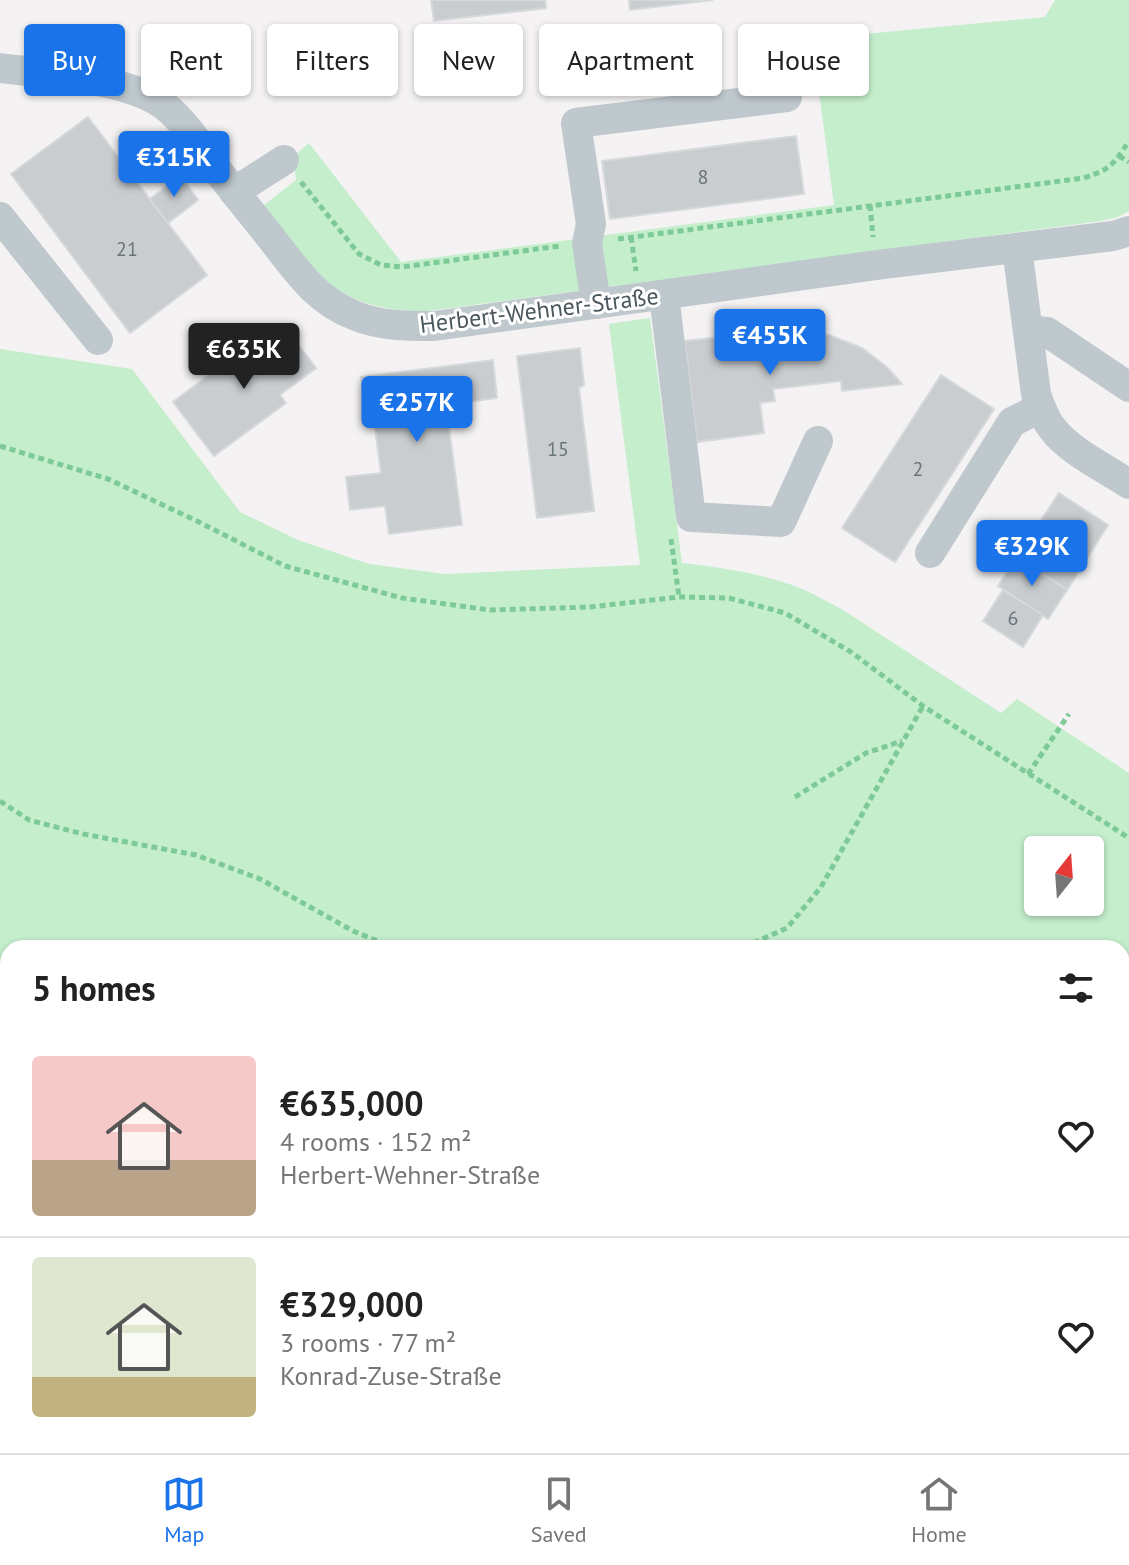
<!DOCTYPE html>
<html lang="en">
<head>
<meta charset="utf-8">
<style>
	body { margin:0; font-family:"PT Sans",sans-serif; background:#f2f2f2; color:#222; height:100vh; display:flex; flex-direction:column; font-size:30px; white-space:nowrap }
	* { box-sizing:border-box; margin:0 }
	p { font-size:26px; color:#767676 }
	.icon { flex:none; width:44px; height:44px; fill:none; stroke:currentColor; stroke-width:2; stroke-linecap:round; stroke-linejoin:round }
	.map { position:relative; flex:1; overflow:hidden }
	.panel { position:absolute; left:0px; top:940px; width:1130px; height:514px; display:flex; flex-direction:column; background:#fff; border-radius:24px 24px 0 0; box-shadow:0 2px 6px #0004 }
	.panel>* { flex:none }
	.top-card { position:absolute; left:24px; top:24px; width:1082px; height:72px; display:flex; gap:16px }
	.needle { width:52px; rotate:17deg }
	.buttons { position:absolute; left:1024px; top:836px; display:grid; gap:16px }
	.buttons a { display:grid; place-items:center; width:80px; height:80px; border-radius:8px; background:#fff; box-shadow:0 2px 6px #0004; font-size:40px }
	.price { position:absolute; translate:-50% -68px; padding:0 18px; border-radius:8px; background:#1a73e8; color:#fff; font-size:26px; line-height:52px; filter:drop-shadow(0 2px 4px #0008) }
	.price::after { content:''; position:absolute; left:50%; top:48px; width:24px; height:18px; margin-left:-12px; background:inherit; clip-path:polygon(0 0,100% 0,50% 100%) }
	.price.selected { background:#222; color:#fff }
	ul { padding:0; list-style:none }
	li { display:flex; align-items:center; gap:24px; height:200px; padding:0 32px }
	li+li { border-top:2px solid #e0e0e0 }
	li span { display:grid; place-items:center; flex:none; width:224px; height:160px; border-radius:8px; color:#555 }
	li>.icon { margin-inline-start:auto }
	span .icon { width:96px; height:96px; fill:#fffc; stroke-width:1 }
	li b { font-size:34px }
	h2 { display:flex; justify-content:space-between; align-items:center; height:96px; padding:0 32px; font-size:34px }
	.chip { padding:0 28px; border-radius:8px; background:#fff; box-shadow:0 2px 6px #0004; font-size:28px; line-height:72px }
	.chip.selected { background:#1a73e8; color:#fff }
	.dock { display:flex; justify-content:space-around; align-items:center; height:112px; border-top:2px solid #e0e0e0; background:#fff; font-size:22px; color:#767676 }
	.dock a { display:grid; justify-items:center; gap:4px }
	.dock .selected { color:#1a73e8 }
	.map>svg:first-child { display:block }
</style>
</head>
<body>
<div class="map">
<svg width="1129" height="1453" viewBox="0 0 1129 1453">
	<rect width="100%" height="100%" fill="#f4f2f2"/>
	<g fill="#c4eecc" fill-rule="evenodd">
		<path d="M1055,0H1129V211L1118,217L1101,221L428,311C386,312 343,302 313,271C296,254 279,225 264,205L296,180L293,157L309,143L401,262L834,205L812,39L1045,17Z"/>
		<path d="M650,318L682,563C718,567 752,572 786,583C806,589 824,600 843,610L1001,713L1017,699L1129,773V1257H1122V948H8V1073L0,1069V349L132,369L240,512L298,540L369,564L445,574L640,565L609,324ZM1038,850H1090V902H1038Z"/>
		<path d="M0,1144L8,1148V1227L0,1223Z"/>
		<rect x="1122" y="1321" width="7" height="61"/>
		<path d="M0,1326L8,1328V1446H281V1453H0Z"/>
		<path d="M343,1446H965L1129,1453H343Z"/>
	</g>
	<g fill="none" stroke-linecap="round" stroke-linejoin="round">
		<g stroke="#93e5e8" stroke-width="52">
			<path d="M0,1111L8,1115"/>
			<path d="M1122,1288H1129"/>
		</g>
	</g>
	<g fill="#c9cdd0" stroke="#d6d9dc" stroke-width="2">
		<path d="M431,0H545L546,8L434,21Z"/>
		<path d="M629,0H713L630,10Z"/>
		<path d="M88,117L207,275L130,333L11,174Z"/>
		<path d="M796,136L804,194L610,219L602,161Z"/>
		<path d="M181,176L198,200L168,223L150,199Z"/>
		<path d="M286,328L316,368L280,395L286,403L214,456L173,402L245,348L250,355Z"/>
		<path d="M791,328L829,335L862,348L888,368L902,384L842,391L841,381L773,389L775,401L760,403L764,433L697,442L685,341L729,336L731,356L750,354L749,349L766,347L764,331Z"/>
		<path d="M580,348L584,385L579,388L594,511L537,518L517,356Z"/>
		<path d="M493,360L497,398L446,405L462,525L389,534L385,506L350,510L346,477L381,473L373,414L366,415L361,377Z"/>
		<path d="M941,375L994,409L895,562L842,528Z"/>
		<path d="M1059,493L1108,525L1067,590L1017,557Z"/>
		<path d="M1017,557L1067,590L1048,619L998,586Z"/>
		<path d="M1003,590L1043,615L1023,647L983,621Z"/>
	</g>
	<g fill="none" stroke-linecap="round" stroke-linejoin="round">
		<g stroke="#7dca97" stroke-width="5" stroke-dasharray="6 4" stroke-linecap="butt">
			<path d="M1119,156L1129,162"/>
			<path d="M301,182L359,254L381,265L402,267L560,246"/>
			<path d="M870,205L873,237"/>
			<path d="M631,237L636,271"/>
			<path d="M618,239L1084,178C1111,169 1113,165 1129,141"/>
			<path d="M0,446L108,479L199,522L285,566L402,598L490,610L590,607L679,597L729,598L785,613L851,652L923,706L1129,838"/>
			<path d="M671,539L679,597"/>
			<path d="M1028,774L1069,714"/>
			<path d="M795,797L866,753L902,741"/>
			<path d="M0,801L29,820L83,834L196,855L260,879L353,931L395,948"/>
			<path d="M594,948L640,944H751L787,928L821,887L923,706"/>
			<path d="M0,1246L8,1250"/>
			<path d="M1122,1421H1129"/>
			<path d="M302,1453V1446"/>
		</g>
		<g stroke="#bec8cd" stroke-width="30">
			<path d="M0,68C46,74 129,78 165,106C185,122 200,146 215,167C234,192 253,215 272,239C297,271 316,301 356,316C381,326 407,326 434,326L877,265L1113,236L1129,231"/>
			<path d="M234,192L284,160"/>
			<path d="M0,217L98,340"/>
			<path d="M1017,248L1036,394C1040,406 1044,418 1052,428C1069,451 1105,468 1129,484"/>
			<path d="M664,295L691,517L781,522L818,441"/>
			<path d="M596,304L587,243L591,224L576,123L787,97"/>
			<path d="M1028,330L1047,332L1129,387"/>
			<path d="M930,553L1012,422L1040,408"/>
		</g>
	</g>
	<g text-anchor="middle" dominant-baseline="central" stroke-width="6" stroke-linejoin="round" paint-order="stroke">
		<g font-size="20" fill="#6a757a">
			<text x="703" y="177">8</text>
			<text x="127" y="249">21</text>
			<text x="558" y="449">15</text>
			<text x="918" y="469">2</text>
			<text x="1013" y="618">6</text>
		</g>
		<g font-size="24" fill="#4a585e" stroke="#fff">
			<text transform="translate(539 310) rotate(-7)">Herbert-Wehner-Straße</text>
		</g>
	</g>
</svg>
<div class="buttons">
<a><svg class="needle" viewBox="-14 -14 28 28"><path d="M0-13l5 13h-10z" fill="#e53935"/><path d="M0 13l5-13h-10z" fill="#767676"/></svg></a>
</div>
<b class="price" style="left:174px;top:199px">€315K</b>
<b class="price" style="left:770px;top:377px">€455K</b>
<b class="price selected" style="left:244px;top:391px">€635K</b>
<b class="price" style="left:417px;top:444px">€257K</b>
<b class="price" style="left:1032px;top:588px">€329K</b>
<div class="top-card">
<a class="chip selected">Buy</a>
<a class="chip">Rent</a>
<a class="chip">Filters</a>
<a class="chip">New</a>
<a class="chip">Apartment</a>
<a class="chip">House</a>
</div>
<section class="panel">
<h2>5 homes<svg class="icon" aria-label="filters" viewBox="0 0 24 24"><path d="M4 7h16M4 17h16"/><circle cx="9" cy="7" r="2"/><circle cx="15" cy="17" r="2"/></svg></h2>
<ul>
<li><span style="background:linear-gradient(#f6c9c9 65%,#b9a48a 0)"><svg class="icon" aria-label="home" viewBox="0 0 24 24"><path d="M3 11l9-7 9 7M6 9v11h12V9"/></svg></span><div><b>€635,000</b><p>4 rooms · 152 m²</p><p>Herbert-Wehner-Straße</p></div><svg class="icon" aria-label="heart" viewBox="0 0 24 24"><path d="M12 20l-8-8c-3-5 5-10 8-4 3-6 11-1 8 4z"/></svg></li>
<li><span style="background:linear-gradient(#dfe7d0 75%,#c2b280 0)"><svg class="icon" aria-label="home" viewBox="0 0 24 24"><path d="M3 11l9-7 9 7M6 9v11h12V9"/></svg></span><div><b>€329,000</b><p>3 rooms · 77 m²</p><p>Konrad-Zuse-Straße</p></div><svg class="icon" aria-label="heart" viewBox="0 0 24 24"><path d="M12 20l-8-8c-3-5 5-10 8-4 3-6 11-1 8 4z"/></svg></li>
</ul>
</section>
</div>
<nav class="dock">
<a class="selected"><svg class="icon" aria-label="map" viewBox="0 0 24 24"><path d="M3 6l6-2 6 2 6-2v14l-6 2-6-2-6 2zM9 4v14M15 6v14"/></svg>Map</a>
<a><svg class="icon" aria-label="saved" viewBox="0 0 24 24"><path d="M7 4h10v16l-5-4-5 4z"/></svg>Saved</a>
<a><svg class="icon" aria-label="home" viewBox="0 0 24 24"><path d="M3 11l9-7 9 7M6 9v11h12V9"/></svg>Home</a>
</nav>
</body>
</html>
